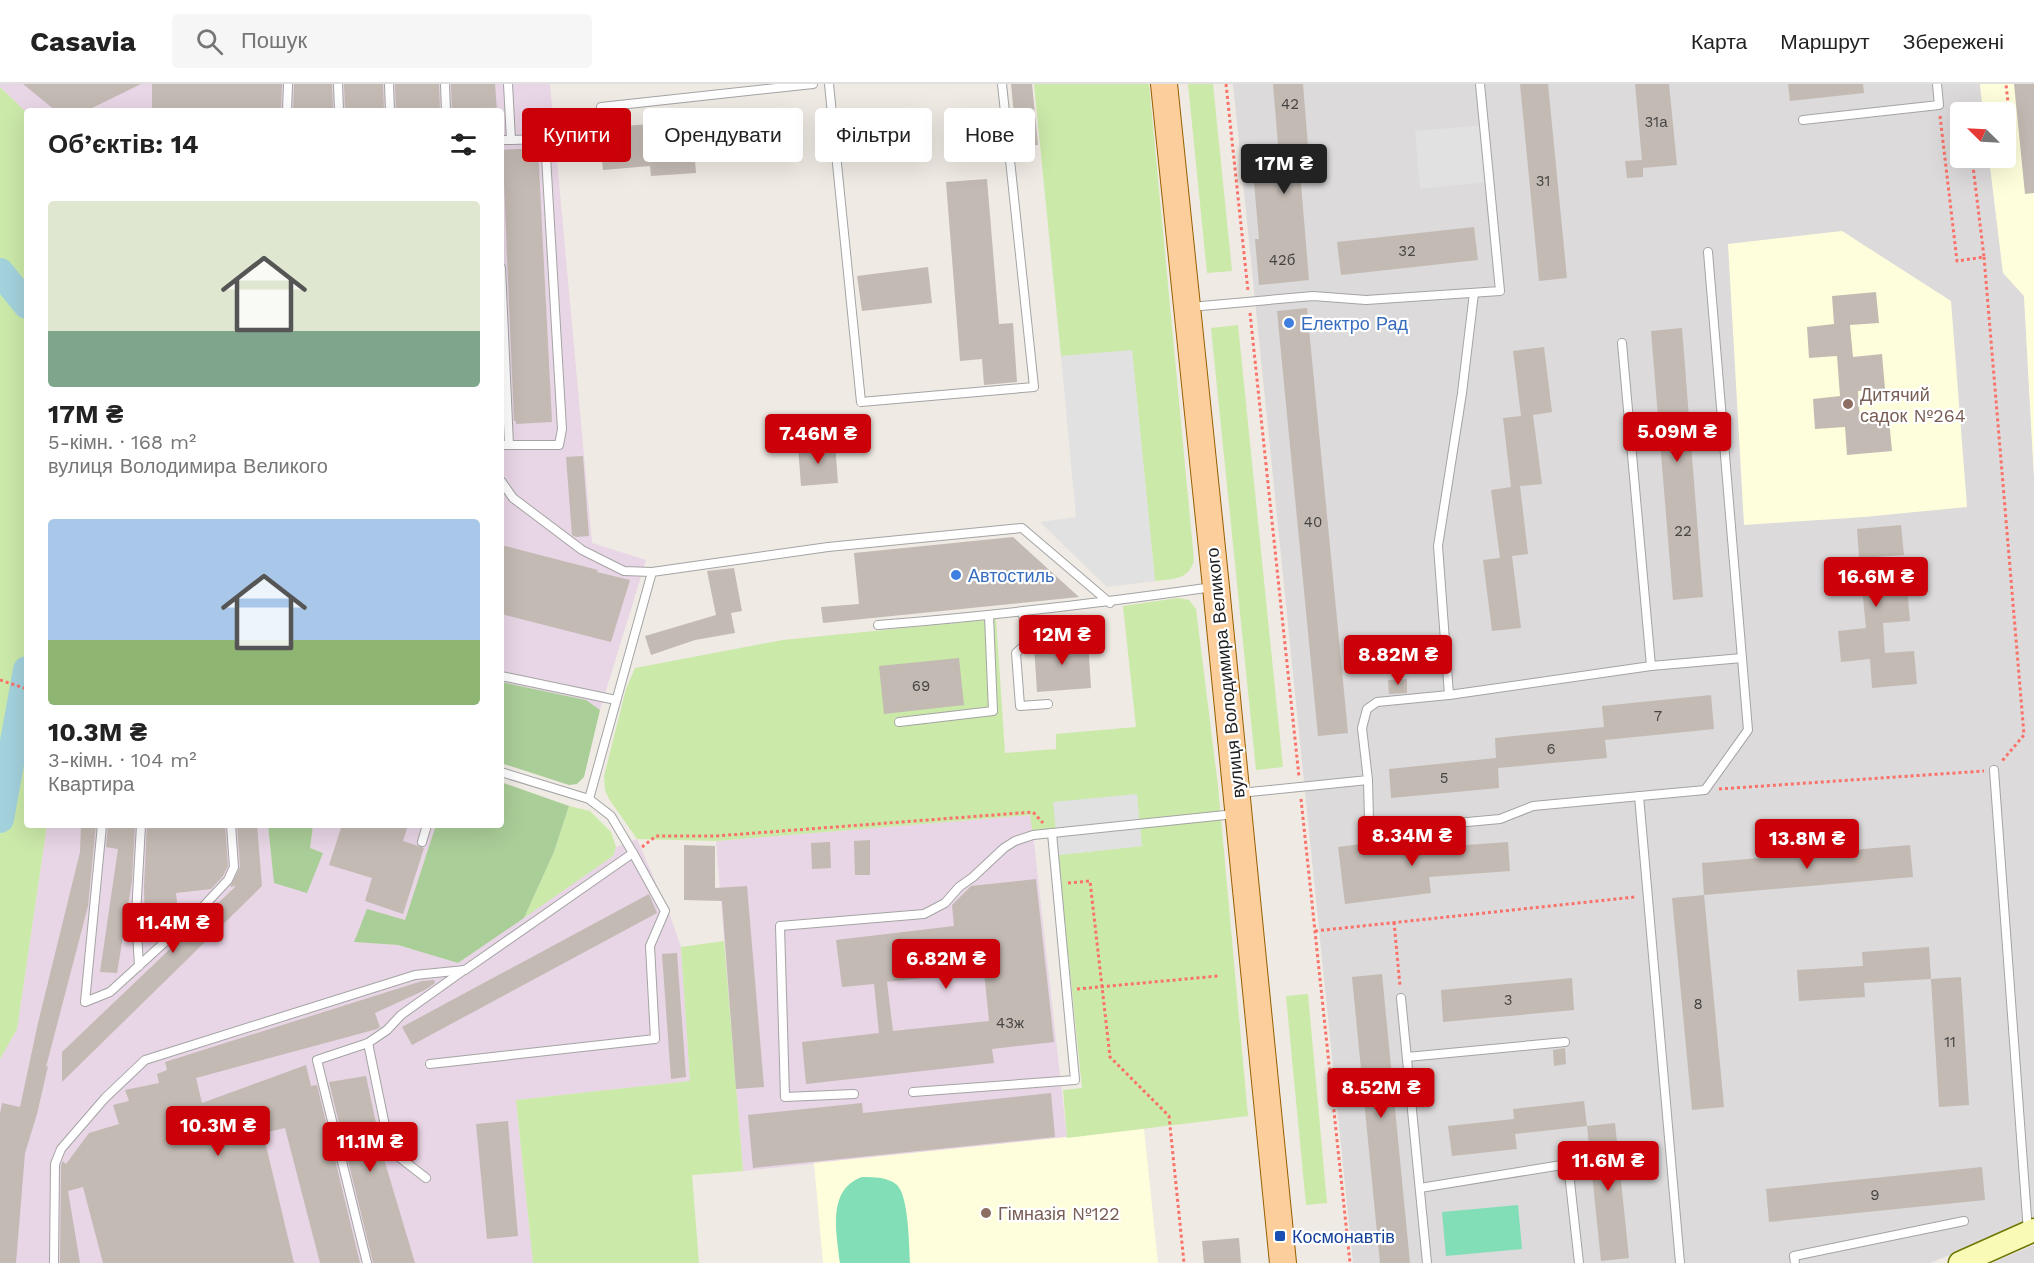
<!DOCTYPE html>
<html lang="uk">
<head>
<meta charset="utf-8">
<style>
	body { margin:0; font-family:"Work Sans",sans-serif; background:#f6f6f6; color:#222; height:100vh; display:flex; flex-direction:column; font-size:22px; white-space:nowrap }
	* { box-sizing:border-box; margin:0 }
	p { font-size:20px; color:#767676 }
	.icon { flex:none; width:33px; height:33px; fill:none; stroke:currentColor; stroke-width:2; stroke-linecap:round; stroke-linejoin:round }
	.map { position:relative; flex:1; overflow:hidden }
	.side { position:absolute; left:24px; top:24px; width:480px; height:720px; display:flex; flex-direction:column; background:#fff; border-radius:6px; box-shadow:0 6px 24px #0002 }
	.side>* { flex:none }
	.hud { position:absolute; left:522px; top:24px; width:570px; height:54px; display:flex; gap:12px }
	.needle { width:39px; rotate:294deg }
	.fabs { position:absolute; left:1950px; top:18px; display:grid; gap:12px }
	.fabs a { display:grid; place-items:center; width:66px; height:66px; border-radius:6px; background:#fff; box-shadow:0 6px 24px #0002; font-size:30px }
	.price { position:absolute; translate:-50% -51px; padding:0 14px; border-radius:6px; background:#cb0008; color:#fff; font-size:20px; line-height:39px; filter:drop-shadow(0 2px 3px #0008) }
	.price::after { content:''; position:absolute; left:50%; top:36px; width:18px; height:14px; margin-left:-9px; background:inherit; clip-path:polygon(0 0,100% 0,50% 100%) }
	.price.on { background:#222; color:#fff }
	ul { padding:0; list-style:none }
	li { display:grid; align-content:center; gap:12px; height:318px; padding:0 24px }
	li span { display:grid; place-items:center; height:186px; border-radius:6px; color:#555 }
	li>.icon { margin-inline-start:auto }
	span .icon { width:108px; height:108px; fill:#fffc; stroke-width:1 }
	li b { font-size:26px }
	h2 { display:flex; justify-content:space-between; align-items:center; height:72px; padding:0 24px; font-size:26px }
	.chip { padding:0 21px; border-radius:6px; background:#fff; box-shadow:0 6px 24px #0002; font-size:21px; line-height:54px }
	.chip.on { background:#cb0008; color:#fff }
	header { display:flex; align-items:center; gap:36px; box-sizing:border-box; height:84px; padding:0 30px; background:#fff; border-bottom:2px solid #e0e0e0 }
	header strong { font-size:28px }
	nav { display:flex; gap:33px; margin-inline-start:auto; font-size:21px }
	.search { width:420px; height:54px; background:#f6f6f6; display:flex; align-items:center; gap:15px; box-sizing:border-box; padding:0 21px; border-radius:6px; color:#767676; font-size:22px }
	.map>svg:first-child { display:block }
</style>
</head>
<body>
<header>
<strong>Casavia</strong>
<div class="search"><svg class="icon" aria-label="search" viewBox="0 0 24 24"><circle cx="10" cy="10" r="6"/><path d="M15 15l6 6"/></svg>Пошук</div>
<nav><a>Карта</a><a>Маршрут</a><a>Збережені</a></nav>
</header>
<div class="map">
<svg width="2034" height="1179" viewBox="0 0 2034 1179">
	<rect width="100%" height="100%" fill="#efeae3"/>
	<g fill="#dcdada">
		<path d="M1233,0H1980L1983,28H1960V74H1989L2003,188L2024,212L2034,393V1136L1930,1179H1353Z"/>
		<path d="M2034,1161V1179H1992Z"/>
	</g>
	<g fill="#e8d5e5">
		<path d="M0,0H550L592,459L646,476L600,626L586,616L501,598V27H27V29L0,3Z"/>
		<path d="M1031,731L1067,1054L743,1087L716,757Z"/>
		<path d="M47,741H268L274,798L323,769L310,764L313,741H436L405,836L354,858L398,861L458,879L613,772L616,763L637,755L669,829L681,863L690,997L516,1016L533,1179H0V975L17,945Z"/>
	</g>
	<g fill="#fffedc">
		<path d="M1980,0H2034V393L2024,212L2003,189L1989,74H2006V28H1983Z"/>
		<path d="M1842,147L1951,217L1967,423L1864,433L1744,441L1728,160Z"/>
		<path d="M1144,1045L1158,1179H823L814,1079Z"/>
	</g>
	<g fill="#cbe9a9">
		<path d="M1034,0H1149L1194,476C1189,496 1173,495 1155,497L1132,267L1061,272Z"/>
		<path d="M1188,0H1213L1232,187L1207,189Z"/>
		<path d="M0,3L27,29V741H47L17,945L0,975Z"/>
		<path d="M1238,241L1283,683L1256,686L1211,244Z"/>
		<path d="M1178,514L1189,516L1196,525L1218,702L1248,1032L1067,1054L1063,1006L1082,1004L1058,771L1142,762L1056,749L1033,751L1030,731L716,757L637,755L609,715L605,706L604,692L626,605L635,584L783,556L996,535L1005,669L1056,665V650L1136,643L1123,522Z"/>
		<path d="M569,722L590,727L611,748L616,763L613,772L524,834L554,768Z"/>
		<path d="M724,857L743,1087L692,1091L699,1179H533L516,1016L690,997L681,863Z"/>
		<path d="M1308,910L1327,1119L1306,1121L1286,912Z"/>
	</g>
	<g fill="#aace98">
		<path d="M501,598L586,616L600,626L584,693L577,700L569,701L501,679Z"/>
		<path d="M501,698L569,722L554,768L524,834L458,879L398,861L354,858L367,825L405,836L436,741H501Z"/>
		<path d="M268,741H313L310,764L323,769L307,809L274,799Z"/>
	</g>
	<g fill="#81deb6">
		<path d="M862,1093C874,1093 888,1093 897,1101C909,1113 909,1162 910,1179H840C837,1150 826,1106 862,1093Z"/>
		<path d="M1518,1121L1522,1165L1446,1172L1442,1128Z"/>
	</g>
	<g fill="#e1e1e1">
		<path d="M1485,41L1489,98L1420,105L1415,47Z"/>
		<path d="M1132,266L1155,497L1107,503L1040,438L1076,433L1061,272Z"/>
		<path d="M1137,710L1142,762L1058,771L1053,718Z"/>
	</g>
	<g fill="none" stroke-linecap="round" stroke-linejoin="round">
		<g stroke="#a3d2dd" stroke-width="28">
			<path d="M0,188L27,221"/>
			<path d="M0,735L27,586"/>
		</g>
	</g>
	<g fill="#c3bab3" fill-rule="evenodd">
		<path d="M23,0H141L86,27H56Z"/>
		<path d="M152,0H282L281,27H152Z"/>
		<path d="M294,0H332L333,27H293Z"/>
		<path d="M344,0H383L384,27H345Z"/>
		<path d="M395,0H439L440,27H396Z"/>
		<path d="M451,0H495L497,27H452Z"/>
		<path d="M1011,0H1032L1038,61L1017,63Z"/>
		<path d="M1273,0H1303L1309,75L1299,76L1309,196L1259,201L1255,155H1259L1253,87L1280,85Z"/>
		<path d="M1520,0H1548L1567,194L1539,197Z"/>
		<path d="M1635,0H1669L1677,81L1643,84V93L1627,94L1625,77L1642,76Z"/>
		<path d="M1788,0H1863L1864,9L1790,17Z"/>
		<path d="M2014,0H2034V109L2025,110Z"/>
		<path d="M765,31L769,71L695,76L696,89L651,92L650,82L603,86L598,36L623,34L624,42Z"/>
		<path d="M538,64L552,338L516,340V337H514L504,99L501,100V66Z"/>
		<path d="M987,95L999,240L1013,239L1017,298L984,301L982,275L960,277L946,98Z"/>
		<path d="M1474,143L1478,176L1341,191L1337,158Z"/>
		<path d="M928,183L932,219L862,227L857,192Z"/>
		<path d="M1876,208L1879,239L1850,241L1853,273L1882,270L1885,305L1858,307L1860,337L1889,335L1892,367L1847,371L1845,343L1815,345L1813,315L1840,312L1837,272L1809,274L1807,243L1834,240L1832,212Z"/>
		<path d="M1307,224L1348,649L1318,652L1277,227Z"/>
		<path d="M1682,244L1703,513L1673,516L1651,247Z"/>
		<path d="M1544,263L1552,328L1533,331L1542,400L1520,402L1528,470L1512,472L1521,544L1492,547L1483,476L1500,474L1491,406L1518,402L1511,403L1503,334L1521,332L1513,267Z"/>
		<path d="M835,359L838,399L801,402L798,362Z"/>
		<path d="M583,372L589,452L576,453L572,451L566,373Z"/>
		<path d="M1901,441L1904,471L1875,473L1878,505L1907,503L1910,537L1883,539L1885,569L1914,567L1917,600L1872,604L1870,575L1841,578L1838,547L1866,544L1862,504L1834,507L1832,475L1859,473L1857,445Z"/>
		<path d="M1013,453L1079,513L823,539L821,523L859,520L854,469Z"/>
		<path d="M501,461L598,486L597,488L630,496L611,558L501,530Z"/>
		<path d="M734,484L742,527L731,529L735,549L695,556L651,571L645,552L716,531L707,487Z"/>
		<path d="M1088,557L1091,604L1037,608L1034,561Z"/>
		<path d="M959,574L964,621L884,630L879,582Z"/>
		<path d="M1407,595V609L1389,610L1388,596Z"/>
		<path d="M1711,611L1714,645L1605,656L1607,674L1498,684L1499,704L1391,714L1389,685L1496,674L1495,654L1604,643L1602,622Z"/>
		<path d="M81,741H96L88,822L46,983L48,982L37,1030L25,1069L16,1179H0V1030L2,1019L20,1023L38,939L80,768Z"/>
		<path d="M108,741H135L132,797L117,889L100,888L118,765L106,763Z"/>
		<path d="M147,741H225L228,782L223,792L211,805L176,809L179,837L168,847L145,849L144,803Z"/>
		<path d="M237,741H257L262,802L62,998V968L236,802L230,803L240,783Z"/>
		<path d="M342,741H408L403,757L424,764L403,830L365,817L372,794L329,781Z"/>
		<path d="M1424,752L1425,764L1508,758L1510,787L1429,793L1431,809L1345,820L1338,763Z"/>
		<path d="M870,756V791H855L854,757Z"/>
		<path d="M830,758L831,784L812,785L811,759Z"/>
		<path d="M684,761L715,762V804L747,802L764,1003L736,1005L722,817L684,816Z"/>
		<path d="M1910,761L1913,793L1704,811L1702,779Z"/>
		<path d="M1036,795L1054,958L992,965L994,979L806,1000L802,958L879,949L874,900L842,903L836,856L954,842L952,821L971,802ZM984,887L989,937L893,947L887,898Z"/>
		<path d="M649,810L657,829L412,961L402,943Z"/>
		<path d="M1704,811L1724,1023L1692,1026L1672,814Z"/>
		<path d="M1929,863L1931,895L1864,899L1865,913L1799,917L1797,886L1863,882L1862,868Z"/>
		<path d="M677,869L686,993L671,995L662,870Z"/>
		<path d="M1382,890L1410,1179H1380L1352,893Z"/>
		<path d="M1961,893L1969,1021L1939,1023L1931,895Z"/>
		<path d="M1572,894L1574,926L1443,938L1441,906Z"/>
		<path d="M434,896L435,899L425,906L375,929L380,943L377,945L196,994L202,1019L306,981L311,1002L317,1001L360,1179H320L285,1044L263,1049L294,1179H103L83,1103L68,1107L80,1179H60L61,1081L63,1077L66,1080L89,1049L119,1040L113,1021L129,1017L125,1006L159,999L157,990L167,986L165,978L422,897Z"/>
		<path d="M1565,964L1566,980L1554,982L1553,966Z"/>
		<path d="M366,992L383,1072L415,1179H373L329,998Z"/>
		<path d="M1051,1009L1055,1053L753,1084L748,1031L862,1019L863,1029Z"/>
		<path d="M1584,1017L1587,1042L1515,1050L1517,1065L1452,1072L1448,1042L1514,1035L1513,1025Z"/>
		<path d="M508,1037L518,1152L487,1155L476,1040Z"/>
		<path d="M1615,1039L1629,1174L1601,1177L1587,1042Z"/>
		<path d="M1982,1083L1985,1116L1769,1138L1766,1105Z"/>
		<path d="M1239,1154L1241,1179H1204L1202,1157Z"/>
	</g>
	<g fill="none" stroke-linecap="round" stroke-linejoin="round">
		<defs>
			<g id="lane">
				<path d="M338,0L339,27"/>
				<path d="M389,0L390,27"/>
				<path d="M445,0L446,27"/>
				<path d="M829,0L861,318L1034,303L1002,0"/>
				<path d="M601,23L813,0"/>
				<path d="M287,27L288,0"/>
				<path d="M1803,36L1939,21L1937,0"/>
				<path d="M501,56H511L508,0"/>
				<path d="M501,184L509,361H501"/>
				<path d="M1190,223L1313,212L1366,216L1500,207L1480,0"/>
				<path d="M509,361H559L562,345L545,55L511,56"/>
				<path d="M501,397L513,414L582,466L624,487L652,488"/>
				<path d="M1023,529L1026,560L1016,569L1020,622L1048,620"/>
				<path d="M878,541C990,532 1101,519 1213,503"/>
				<path d="M1651,582L1742,574"/>
				<path d="M501,592L616,616"/>
				<path d="M1449,611L1438,462L1462,309L1474,209"/>
				<path d="M899,638L993,627L989,532"/>
				<path d="M1994,686L2028,1148"/>
				<path d="M501,688L589,715L652,488L828,463L1022,444L1110,519"/>
				<path d="M1368,696L1369,737L1380,746L1500,735L1533,722L1705,706L1748,646L1708,168"/>
				<path d="M1240,709L1368,696L1362,644L1367,625L1377,618L1449,611L1651,582L1622,259"/>
				<path d="M1639,712L1680,1179"/>
				<path d="M102,741L85,918L110,908L200,826L228,796L234,783L231,741"/>
				<path d="M422,758L427,741"/>
				<path d="M139,882L136,831L141,741"/>
				<path d="M1401,914L1427,1179"/>
				<path d="M368,959L390,1066L426,1094"/>
				<path d="M1407,973L1565,958"/>
				<path d="M430,980L655,955L650,862L665,827L633,769"/>
				<path d="M913,1008L1075,996L1052,749"/>
				<path d="M854,1010L785,1013L780,842L924,830L945,819L959,803L973,793L1004,764L1015,757L1033,751L1235,730"/>
				<path d="M1420,1104L1568,1080L1579,1179"/>
				<path d="M54,1179L55,1080L61,1065L105,1014L145,976L415,891L465,886L633,769L611,732L589,715"/>
				<path d="M367,1179L317,976L368,959L387,946L401,931L464,886"/>
				<path d="M1795,1179L1794,1172L1964,1137"/>
			</g>
			<path id="secondary" d="M1960,1179L2034,1146"/>
			<path id="primary" d="M1164,0L1216,503L1283,1179"/>
		</defs>
		<use href="#lane" stroke="#a4a4a4" stroke-width="10"/>
		<use href="#secondary" stroke="#6d7504" stroke-width="25"/>
		<use href="#primary" stroke="#975f00" stroke-width="28"/>
		<g stroke="#fa7269" stroke-width="3" stroke-dasharray="3 3" stroke-linecap="butt">
			<path d="M1226,0L1248,207"/>
			<path d="M1940,32L1957,177L1984,173L1972,74"/>
			<path d="M2006,48L2011,47L2006,0"/>
			<path d="M1984,173L2024,651L2002,677"/>
			<path d="M1250,229L1299,693"/>
			<path d="M0,596L27,605"/>
			<path d="M1719,705L1984,687"/>
			<path d="M1301,715L1350,1179"/>
			<path d="M642,763L656,752H716L1033,728L1043,739"/>
			<path d="M1068,799L1090,797L1110,973L1169,1032L1184,1179"/>
			<path d="M1394,838L1400,902"/>
			<path d="M1315,847L1635,813"/>
			<path d="M1077,905L1218,892"/>
		</g>
		<use href="#lane" stroke="#fff" stroke-width="8"/>
		<use href="#secondary" stroke="#f9fab6" stroke-width="22"/>
		<use href="#primary" stroke="#fcce9b" stroke-width="26"/>
	</g>
	<g fill="#3f7fe0" stroke="#fff" stroke-width="2">
		<circle cx="1289" cy="239" r="6"/>
		<circle cx="956" cy="491" r="6"/>
	</g>
	<g fill="#8d6e63" stroke="#fff" stroke-width="2">
		<circle cx="1848" cy="320" r="6"/>
		<circle cx="986" cy="1129" r="6"/>
	</g>
	<rect fill="#1a4fb4" stroke="#fff" stroke-width="2" x="1274" y="1146" width="12" height="12" rx="3"/>
	<g text-anchor="middle" dominant-baseline="central" stroke-width="4.5" stroke-linejoin="round" paint-order="stroke">
		<g font-size="15" fill="#464442">
			<text x="1290" y="20">42</text>
			<text x="1656" y="38">31а</text>
			<text x="1543" y="97">31</text>
			<text x="1407" y="167">32</text>
			<text x="1282" y="176">42б</text>
			<text x="1313" y="438">40</text>
			<text x="1683" y="447">22</text>
			<text x="921" y="602">69</text>
			<text x="1658" y="632">7</text>
			<text x="1551" y="665">6</text>
			<text x="1444" y="694">5</text>
			<text x="1508" y="916">3</text>
			<text x="1698" y="920">8</text>
			<text x="1010" y="939">43ж</text>
			<text x="1950" y="958">11</text>
			<text x="1875" y="1111">9</text>
		</g>
		<g font-size="18" fill="#366cbe" stroke="#fff" text-anchor="start">
			<text x="1301" y="239">Електро Рад</text>
			<text x="968" y="491">Автостиль</text>
		</g>
		<g font-size="18" fill="#785e54" stroke="#fff" text-anchor="start">
			<text x="1860" y="310">Дитячий<tspan x="1860" dy="21">садок №264</tspan></text>
			<text x="998" y="1129">Гімназія №122</text>
		</g>
		<g font-size="18" fill="#1d1d1d" stroke="#fff">
			<text transform="translate(1225 589) rotate(-96)">вулиця Володимира Великого</text>
		</g>
		<g font-size="18" fill="#164399" stroke="#fff" text-anchor="start">
			<text x="1292" y="1152">Космонавтів</text>
		</g>
	</g>
</svg>
<div class="fabs">
<a><svg class="needle" viewBox="-14 -14 28 28"><path d="M0-13l5 13h-10z" fill="#e53935"/><path d="M0 13l5-13h-10z" fill="#767676"/></svg></a>
</div>
<b class="price on" style="left:1284px;top:111px">17M ₴</b>
<b class="price" style="left:1677px;top:379px">5.09M ₴</b>
<b class="price" style="left:818px;top:381px">7.46M ₴</b>
<b class="price" style="left:1876px;top:524px">16.6M ₴</b>
<b class="price" style="left:1062px;top:582px">12M ₴</b>
<b class="price" style="left:1398px;top:602px">8.82M ₴</b>
<b class="price" style="left:1412px;top:783px">8.34M ₴</b>
<b class="price" style="left:1807px;top:786px">13.8M ₴</b>
<b class="price" style="left:173px;top:870px">11.4M ₴</b>
<b class="price" style="left:946px;top:906px">6.82M ₴</b>
<b class="price" style="left:1381px;top:1035px">8.52M ₴</b>
<b class="price" style="left:218px;top:1073px">10.3M ₴</b>
<b class="price" style="left:370px;top:1089px">11.1M ₴</b>
<b class="price" style="left:1608px;top:1108px">11.6M ₴</b>
<div class="hud">
<a class="chip on">Купити</a>
<a class="chip">Орендувати</a>
<a class="chip">Фільтри</a>
<a class="chip">Нове</a>
</div>
<section class="side">
<h2>Об’єктів: 14<svg class="icon" aria-label="filters" viewBox="0 0 24 24"><path d="M4 7h16M4 17h16"/><circle cx="9" cy="7" r="2"/><circle cx="15" cy="17" r="2"/></svg></h2>
<ul>
<li><span style="background:linear-gradient(#dfe7d0 70%,#7fa58c 0)"><svg class="icon" aria-label="home" viewBox="0 0 24 24"><path d="M3 11l9-7 9 7M6 9v11h12V9"/></svg></span><div><b>17M ₴</b><p>5-кімн. · 168 m²</p><p>вулиця Володимира Великого</p></div></li>
<li><span style="background:linear-gradient(#a9c7e8 65%,#8fb573 0)"><svg class="icon" aria-label="home" viewBox="0 0 24 24"><path d="M3 11l9-7 9 7M6 9v11h12V9"/></svg></span><div><b>10.3M ₴</b><p>3-кімн. · 104 m²</p><p>Квартира</p></div></li>
</ul>
</section>
</div>
</body>
</html>
